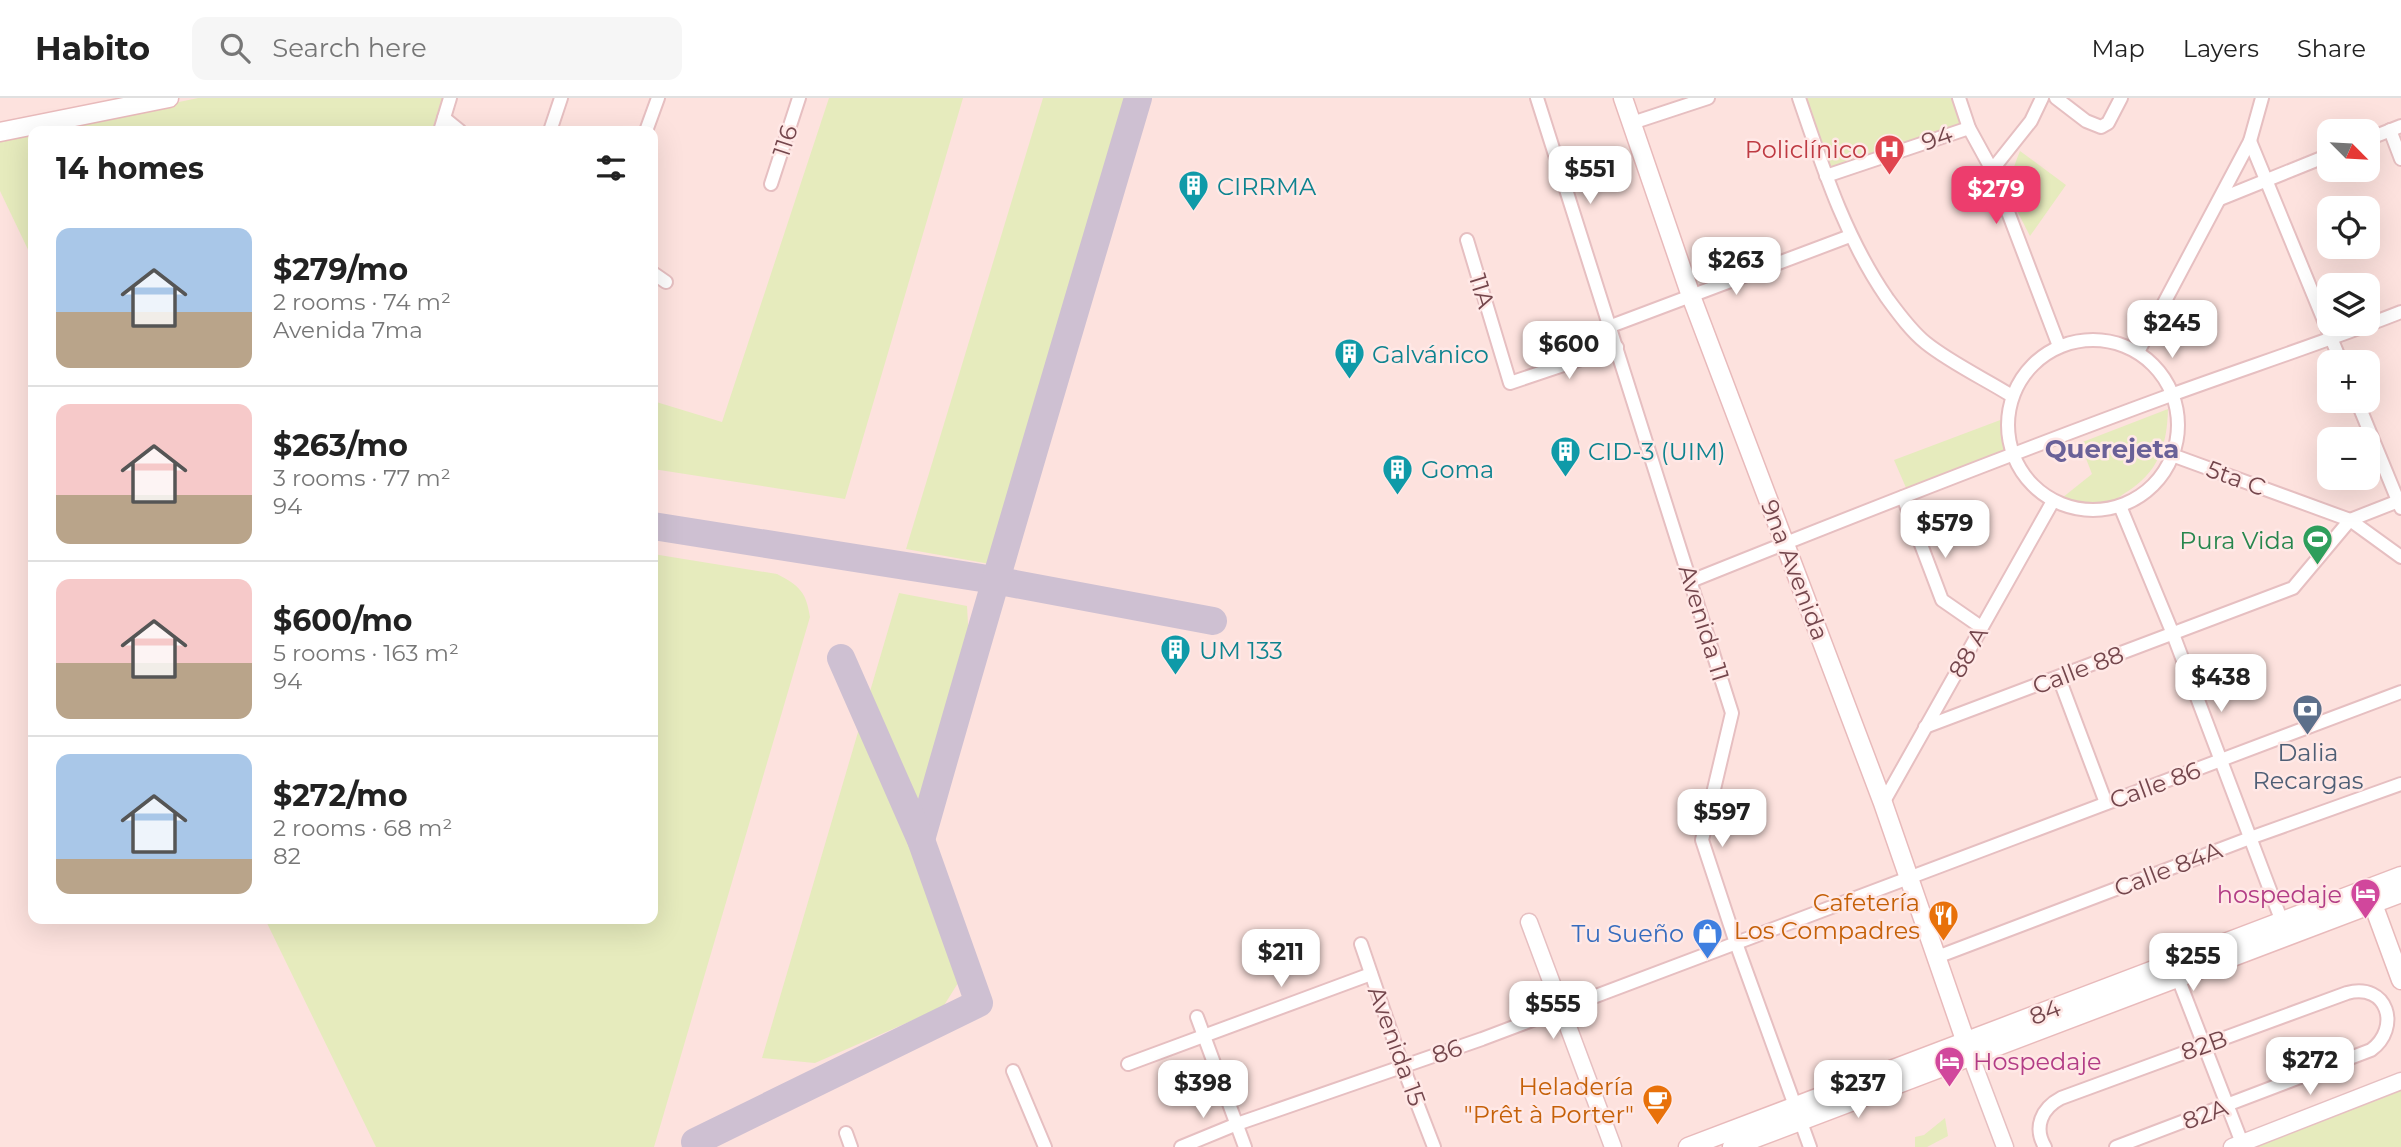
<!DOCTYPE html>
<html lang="en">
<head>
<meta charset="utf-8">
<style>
	body { margin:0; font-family:Montserrat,sans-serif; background:#f6f6f6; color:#222; height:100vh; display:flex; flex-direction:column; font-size:26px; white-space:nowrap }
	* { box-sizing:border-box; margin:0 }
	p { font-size:23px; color:#767676 }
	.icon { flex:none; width:38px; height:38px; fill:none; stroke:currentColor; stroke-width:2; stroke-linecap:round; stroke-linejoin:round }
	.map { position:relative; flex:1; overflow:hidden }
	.sheet { position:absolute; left:28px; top:28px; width:630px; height:798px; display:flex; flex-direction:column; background:#fff; border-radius:14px; box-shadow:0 7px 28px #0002 }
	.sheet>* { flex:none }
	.needle { width:46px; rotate:114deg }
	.fabs { position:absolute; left:2317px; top:21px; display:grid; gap:14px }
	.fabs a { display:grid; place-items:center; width:63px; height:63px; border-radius:14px; background:#fff; box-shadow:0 7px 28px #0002; font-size:35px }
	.price { position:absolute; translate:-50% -60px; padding:0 16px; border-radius:14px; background:#fff; color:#222; font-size:23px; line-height:46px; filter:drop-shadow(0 2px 4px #0008) }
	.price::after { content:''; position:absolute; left:50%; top:42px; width:21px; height:16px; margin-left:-10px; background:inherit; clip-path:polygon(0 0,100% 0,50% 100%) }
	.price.active { background:#ed3d6d; color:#fff }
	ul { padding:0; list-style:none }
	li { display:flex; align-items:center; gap:21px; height:175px; padding:0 28px }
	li+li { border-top:2px solid #e0e0e0 }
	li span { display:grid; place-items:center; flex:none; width:196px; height:140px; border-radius:14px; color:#555 }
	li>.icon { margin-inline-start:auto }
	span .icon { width:84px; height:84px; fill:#fffc; stroke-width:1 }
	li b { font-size:30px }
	h2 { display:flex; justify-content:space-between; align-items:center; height:84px; padding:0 28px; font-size:30px }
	header { display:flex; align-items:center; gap:42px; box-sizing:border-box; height:98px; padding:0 35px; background:#fff; border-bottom:2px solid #e0e0e0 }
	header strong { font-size:33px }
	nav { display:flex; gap:38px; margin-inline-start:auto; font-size:24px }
	.search { width:490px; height:63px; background:#f6f6f6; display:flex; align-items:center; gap:18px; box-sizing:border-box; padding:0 24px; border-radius:14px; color:#767676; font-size:26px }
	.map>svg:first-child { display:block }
</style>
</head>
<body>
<header>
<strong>Habito</strong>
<div class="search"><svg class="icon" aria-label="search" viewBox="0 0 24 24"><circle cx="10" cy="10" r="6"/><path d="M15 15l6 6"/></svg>Search here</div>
<nav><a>Map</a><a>Layers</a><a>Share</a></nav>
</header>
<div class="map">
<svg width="2401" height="1049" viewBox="0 0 2401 1049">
	<rect width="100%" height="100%" fill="#fde2de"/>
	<g fill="#e6ebbd">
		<path d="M198,0H443L432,33H41Z"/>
		<path d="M829,0H963L845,401L653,371V303L722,324Z"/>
		<path d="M1043,0H1132L990,466L906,451Z"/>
		<path d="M1799,0H1959L1969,30L1826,78Z"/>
		<path d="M33,35V162L0,93V42Z"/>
		<path d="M2020,53L2066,87L2030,138C2012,102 2003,93 2020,53Z"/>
		<path d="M2168,311C2167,349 2158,375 2125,395C2119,399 2113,405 2106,406C2090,408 2077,404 2062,400L2092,376L2080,345Z"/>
		<path d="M2003,321L2005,354L1907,392L1894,362Z"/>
		<path d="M653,456L777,476C800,488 806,494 810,519L654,1049H376L265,821H653Z"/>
		<path d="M899,495L967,508L969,543L912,755L958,871V885L943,909L815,965L762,960Z"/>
		<path d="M2401,983V1049H2232Z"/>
		<path d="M1945,1020L1948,1038L1927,1049H1915V1039L1924,1037Z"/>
	</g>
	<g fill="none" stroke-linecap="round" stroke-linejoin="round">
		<g stroke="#cec0d2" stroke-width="28">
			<path d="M653,428L994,482L1213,523"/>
			<path d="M921,742C991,494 1065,247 1138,0"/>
			<path d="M695,1044L979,905L921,742L841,560"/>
		</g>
		<defs>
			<g id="minor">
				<path d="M1537,0L1732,615L1702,742L1736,845L1810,1049"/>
				<path d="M1799,0C1823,70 1845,139 1887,200C1898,215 1911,233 1926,245C1951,265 1985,281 2012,298"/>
				<path d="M1959,0L1969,30L1992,72L2059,248"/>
				<path d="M2056,0L2086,23L2101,29L2108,25L2121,0"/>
				<path d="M444,20L460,33"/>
				<path d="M1632,25L1708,0"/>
				<path d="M2390,32L2401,61"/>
				<path d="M440,33L450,0"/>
				<path d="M550,33L561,0"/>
				<path d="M646,33L658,0"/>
				<path d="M2368,41L2401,28"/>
				<path d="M2250,43L2341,264"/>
				<path d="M1992,72L2031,23L2042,0"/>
				<path d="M1826,78L1969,30"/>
				<path d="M771,86L799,0"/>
				<path d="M2220,101L2329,57"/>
				<path d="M1467,142L1510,285L1617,249"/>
				<path d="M653,175L666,184"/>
				<path d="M1611,228L1850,138"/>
				<circle cx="2093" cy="327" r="85"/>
				<path d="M2138,254L2250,43L2262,0"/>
				<path d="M2357,303L2401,410"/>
				<path d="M2172,357L2350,422L2401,459"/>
				<path d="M1903,399L1942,502L1981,529"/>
				<path d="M2120,408L2173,536L2284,829"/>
				<path d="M1691,483C1850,419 2010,356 2171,297C2248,269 2325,244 2401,214"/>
				<path d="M2059,580L2106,705"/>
				<path d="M1925,629L2293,490L2350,422L2401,402"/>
				<path d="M1883,705L2053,403"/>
				<path d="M1361,846L1403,969L1434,1049"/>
				<path d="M1937,859L2250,740L2401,686"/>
				<path d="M2178,880L2242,1045"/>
				<path d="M1197,919L1245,1049"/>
				<path d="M1128,966L1371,876"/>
				<path d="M1013,973L1045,1049"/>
				<path d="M846,1035L851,1049"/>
				<path d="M1181,1049L1237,1026L1482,941L2401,594"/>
				<path d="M2045,1049C2033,1029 2042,1010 2061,1000L2347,895C2388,884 2401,930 2371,952L2116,1049"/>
			</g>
			<g id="tertiary">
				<path d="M1529,824L1613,1049"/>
				<path d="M1971,959L2005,1049"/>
				<path d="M2232,1049L2401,983"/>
			</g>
			<g id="secondary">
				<path d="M1623,0L1691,198L1883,705L1971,959"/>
				<path d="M0,34L169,0"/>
				<path d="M2373,806L2401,882"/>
				<path d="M1688,1049L2401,778"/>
				<path d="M1732,1049L2401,795"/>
			</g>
		</defs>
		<use href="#minor" stroke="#e6bfc1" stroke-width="16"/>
		<use href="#tertiary" stroke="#e6bfc1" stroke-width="19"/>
		<use href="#secondary" stroke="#e8babb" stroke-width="21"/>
		<use href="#minor" stroke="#fff" stroke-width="12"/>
		<use href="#tertiary" stroke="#fff" stroke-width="16"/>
		<use href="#secondary" stroke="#fff" stroke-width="18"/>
	</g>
	<defs>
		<symbol id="hospital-pin" viewBox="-11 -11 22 30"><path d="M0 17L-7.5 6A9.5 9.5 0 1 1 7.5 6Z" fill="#e0444e" stroke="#ffe8e6"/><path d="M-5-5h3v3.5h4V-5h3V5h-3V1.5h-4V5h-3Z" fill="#fff"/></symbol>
		<symbol id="building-pin" viewBox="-11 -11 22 30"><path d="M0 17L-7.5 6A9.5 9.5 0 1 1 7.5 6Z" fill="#0f9aa8" stroke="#ffe8e6"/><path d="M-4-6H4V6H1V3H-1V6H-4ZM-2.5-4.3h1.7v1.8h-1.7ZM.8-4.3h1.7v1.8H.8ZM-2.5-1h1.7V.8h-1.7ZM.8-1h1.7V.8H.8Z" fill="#fff"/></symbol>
		<symbol id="stadium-pin" viewBox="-11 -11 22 30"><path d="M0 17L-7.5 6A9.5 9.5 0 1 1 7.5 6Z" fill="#2e9e5b" stroke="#ffe8e6"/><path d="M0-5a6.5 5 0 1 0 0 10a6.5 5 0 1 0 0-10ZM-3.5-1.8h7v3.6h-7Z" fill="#fff"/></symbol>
		<symbol id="bank-pin" viewBox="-11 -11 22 30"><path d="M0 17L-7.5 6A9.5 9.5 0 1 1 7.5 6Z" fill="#5c6f8a" stroke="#ffe8e6"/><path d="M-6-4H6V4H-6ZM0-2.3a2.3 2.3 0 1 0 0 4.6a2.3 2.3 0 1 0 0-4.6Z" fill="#fff"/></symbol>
		<symbol id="hotel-pin" viewBox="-11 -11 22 30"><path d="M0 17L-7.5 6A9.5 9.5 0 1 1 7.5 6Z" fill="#d1479c" stroke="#ffe8e6"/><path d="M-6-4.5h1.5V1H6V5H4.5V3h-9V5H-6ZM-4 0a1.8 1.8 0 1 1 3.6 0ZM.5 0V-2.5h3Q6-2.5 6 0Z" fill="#fff"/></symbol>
		<symbol id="restaurant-pin" viewBox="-11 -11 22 30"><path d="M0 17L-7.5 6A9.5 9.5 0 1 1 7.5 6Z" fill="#e8710a" stroke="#ffe8e6"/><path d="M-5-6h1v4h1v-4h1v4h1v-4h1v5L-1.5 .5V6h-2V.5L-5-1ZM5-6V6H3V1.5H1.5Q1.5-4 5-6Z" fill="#fff"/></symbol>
		<symbol id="shop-pin" viewBox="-11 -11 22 30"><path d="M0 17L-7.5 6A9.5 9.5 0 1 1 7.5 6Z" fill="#3f7fe0" stroke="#ffe8e6"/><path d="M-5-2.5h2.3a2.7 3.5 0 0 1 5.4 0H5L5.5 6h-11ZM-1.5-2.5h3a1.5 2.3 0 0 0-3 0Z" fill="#fff"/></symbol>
		<symbol id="cafe-pin" viewBox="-11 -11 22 30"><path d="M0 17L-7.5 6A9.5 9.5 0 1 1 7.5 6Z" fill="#e8710a" stroke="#ffe8e6"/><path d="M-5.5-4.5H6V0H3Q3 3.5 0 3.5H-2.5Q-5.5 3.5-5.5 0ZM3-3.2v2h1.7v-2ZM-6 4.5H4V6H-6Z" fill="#fff"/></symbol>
	</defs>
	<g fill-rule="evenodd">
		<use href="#hospital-pin" x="1872" y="34" width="35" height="47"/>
		<use href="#building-pin" x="1176" y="70" width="35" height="47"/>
		<use href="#building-pin" x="1332" y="238" width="35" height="47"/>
		<use href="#building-pin" x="1548" y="336" width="35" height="47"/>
		<use href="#building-pin" x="1380" y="354" width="35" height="47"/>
		<use href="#stadium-pin" x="2300" y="424" width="35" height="47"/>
		<use href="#building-pin" x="1158" y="534" width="35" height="47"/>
		<use href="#bank-pin" x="2290" y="594" width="35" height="47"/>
		<use href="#hotel-pin" x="2348" y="778" width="35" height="47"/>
		<use href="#restaurant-pin" x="1926" y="800" width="35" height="47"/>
		<use href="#shop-pin" x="1690" y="818" width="35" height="47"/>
		<use href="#hotel-pin" x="1932" y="946" width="35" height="47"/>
		<use href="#cafe-pin" x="1640" y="984" width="35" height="47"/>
	</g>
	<g text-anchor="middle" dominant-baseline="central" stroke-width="5" stroke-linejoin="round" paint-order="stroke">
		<g font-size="24" fill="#74464c" stroke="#ffe8e6">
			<text transform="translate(1937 40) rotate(-19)">94</text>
			<text transform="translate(785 43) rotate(-72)">116</text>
			<text transform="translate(1482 193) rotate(73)">11A</text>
			<text transform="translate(2236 380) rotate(20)">5ta C</text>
			<text transform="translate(1795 472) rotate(69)">9na Avenida</text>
			<text transform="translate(1704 525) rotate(73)">Avenida 11</text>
			<text transform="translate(1968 554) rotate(-61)">88 A</text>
			<text transform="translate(2078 572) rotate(-21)">Calle 88</text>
			<text transform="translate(2155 687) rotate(-20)">Calle 86</text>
			<text transform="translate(2168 771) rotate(-21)">Calle 84A</text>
			<text transform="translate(2045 914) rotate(-21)">84</text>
			<text transform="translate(2204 947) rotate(-20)">82B</text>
			<text transform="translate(1397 948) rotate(70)">Avenida 15</text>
			<text transform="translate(1447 953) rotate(-19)">86</text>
			<text transform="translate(2205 1016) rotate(-20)">82A</text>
		</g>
		<g font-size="24" fill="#be3a42" stroke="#ffe8e6" text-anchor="end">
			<text x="1867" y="51">Policlínico</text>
		</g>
		<g font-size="24" fill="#0d838f" stroke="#ffe8e6" text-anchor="start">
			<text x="1217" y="88">CIRRMA</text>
			<text x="1372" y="256">Galvánico</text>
			<text x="1588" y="353">CID-3 (UIM)</text>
			<text x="1421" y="371">Goma</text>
			<text x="1199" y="552">UM 133</text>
		</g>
		<g font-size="24" fill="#27864d" stroke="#ffe8e6" text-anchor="end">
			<text x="2295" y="442">Pura Vida</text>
		</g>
		<g font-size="24" fill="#4e5e75" stroke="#ffe8e6">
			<text x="2308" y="654">Dalia<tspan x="2308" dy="28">Recargas</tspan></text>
		</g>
		<g font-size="24" fill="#b23c85" stroke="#ffe8e6" text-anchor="end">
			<text x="2342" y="796">hospedaje</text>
			<text x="1973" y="963" text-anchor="start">Hospedaje</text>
		</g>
		<g font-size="24" fill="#c56008" stroke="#ffe8e6" text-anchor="end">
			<text x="1920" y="804">Cafetería<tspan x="1920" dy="28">Los Compadres</tspan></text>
			<text x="1634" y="988">Heladería<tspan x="1634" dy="28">"Prêt à Porter"</tspan></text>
		</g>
		<g font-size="24" fill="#366cbe" stroke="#ffe8e6" text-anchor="end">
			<text x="1684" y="835">Tu Sueño</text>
		</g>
		<g font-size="26" font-weight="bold" fill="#6a6198" stroke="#ffe8e6">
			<text x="2112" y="351">Querejeta</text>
		</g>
	</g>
</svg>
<div class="fabs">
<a><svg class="needle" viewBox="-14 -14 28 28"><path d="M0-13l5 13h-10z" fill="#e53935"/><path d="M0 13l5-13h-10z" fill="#767676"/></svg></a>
<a><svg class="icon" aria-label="locate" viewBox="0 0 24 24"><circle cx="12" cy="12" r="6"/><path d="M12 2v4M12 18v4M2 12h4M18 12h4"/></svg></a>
<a><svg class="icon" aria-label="layers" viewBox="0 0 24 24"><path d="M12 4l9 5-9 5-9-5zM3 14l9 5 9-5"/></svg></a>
<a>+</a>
<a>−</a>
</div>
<b class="price" style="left:1590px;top:108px">$551</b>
<b class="price active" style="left:1996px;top:128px">$279</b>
<b class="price" style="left:1736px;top:199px">$263</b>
<b class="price" style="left:2172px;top:262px">$245</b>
<b class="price" style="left:1569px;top:283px">$600</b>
<b class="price" style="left:1945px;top:462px">$579</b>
<b class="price" style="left:2221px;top:616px">$438</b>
<b class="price" style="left:1722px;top:751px">$597</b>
<b class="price" style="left:1281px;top:891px">$211</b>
<b class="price" style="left:2193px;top:895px">$255</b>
<b class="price" style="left:1553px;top:943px">$555</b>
<b class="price" style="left:2310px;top:999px">$272</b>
<b class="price" style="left:1203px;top:1022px">$398</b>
<b class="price" style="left:1858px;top:1022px">$237</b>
<section class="sheet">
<h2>14 homes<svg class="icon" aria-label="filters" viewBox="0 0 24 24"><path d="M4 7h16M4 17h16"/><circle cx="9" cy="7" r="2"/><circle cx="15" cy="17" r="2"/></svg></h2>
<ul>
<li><span style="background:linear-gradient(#a9c7e8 60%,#b9a48a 0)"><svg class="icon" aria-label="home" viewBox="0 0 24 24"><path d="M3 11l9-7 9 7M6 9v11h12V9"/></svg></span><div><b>$279/mo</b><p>2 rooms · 74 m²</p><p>Avenida 7ma</p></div></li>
<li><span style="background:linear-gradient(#f6c9c9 65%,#b9a48a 0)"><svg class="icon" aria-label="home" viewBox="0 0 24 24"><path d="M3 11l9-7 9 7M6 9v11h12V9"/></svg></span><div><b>$263/mo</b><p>3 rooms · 77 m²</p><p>94</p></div></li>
<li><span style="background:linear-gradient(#f6c9c9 60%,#b9a48a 0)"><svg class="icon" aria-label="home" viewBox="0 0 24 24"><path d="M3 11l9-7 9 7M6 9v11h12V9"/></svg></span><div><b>$600/mo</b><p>5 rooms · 163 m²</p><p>94</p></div></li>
<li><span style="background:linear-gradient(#a9c7e8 75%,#b9a48a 0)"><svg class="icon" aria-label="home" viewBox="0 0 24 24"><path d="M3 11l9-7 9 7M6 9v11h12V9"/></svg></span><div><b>$272/mo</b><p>2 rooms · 68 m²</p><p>82</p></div></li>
</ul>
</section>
</div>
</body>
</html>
